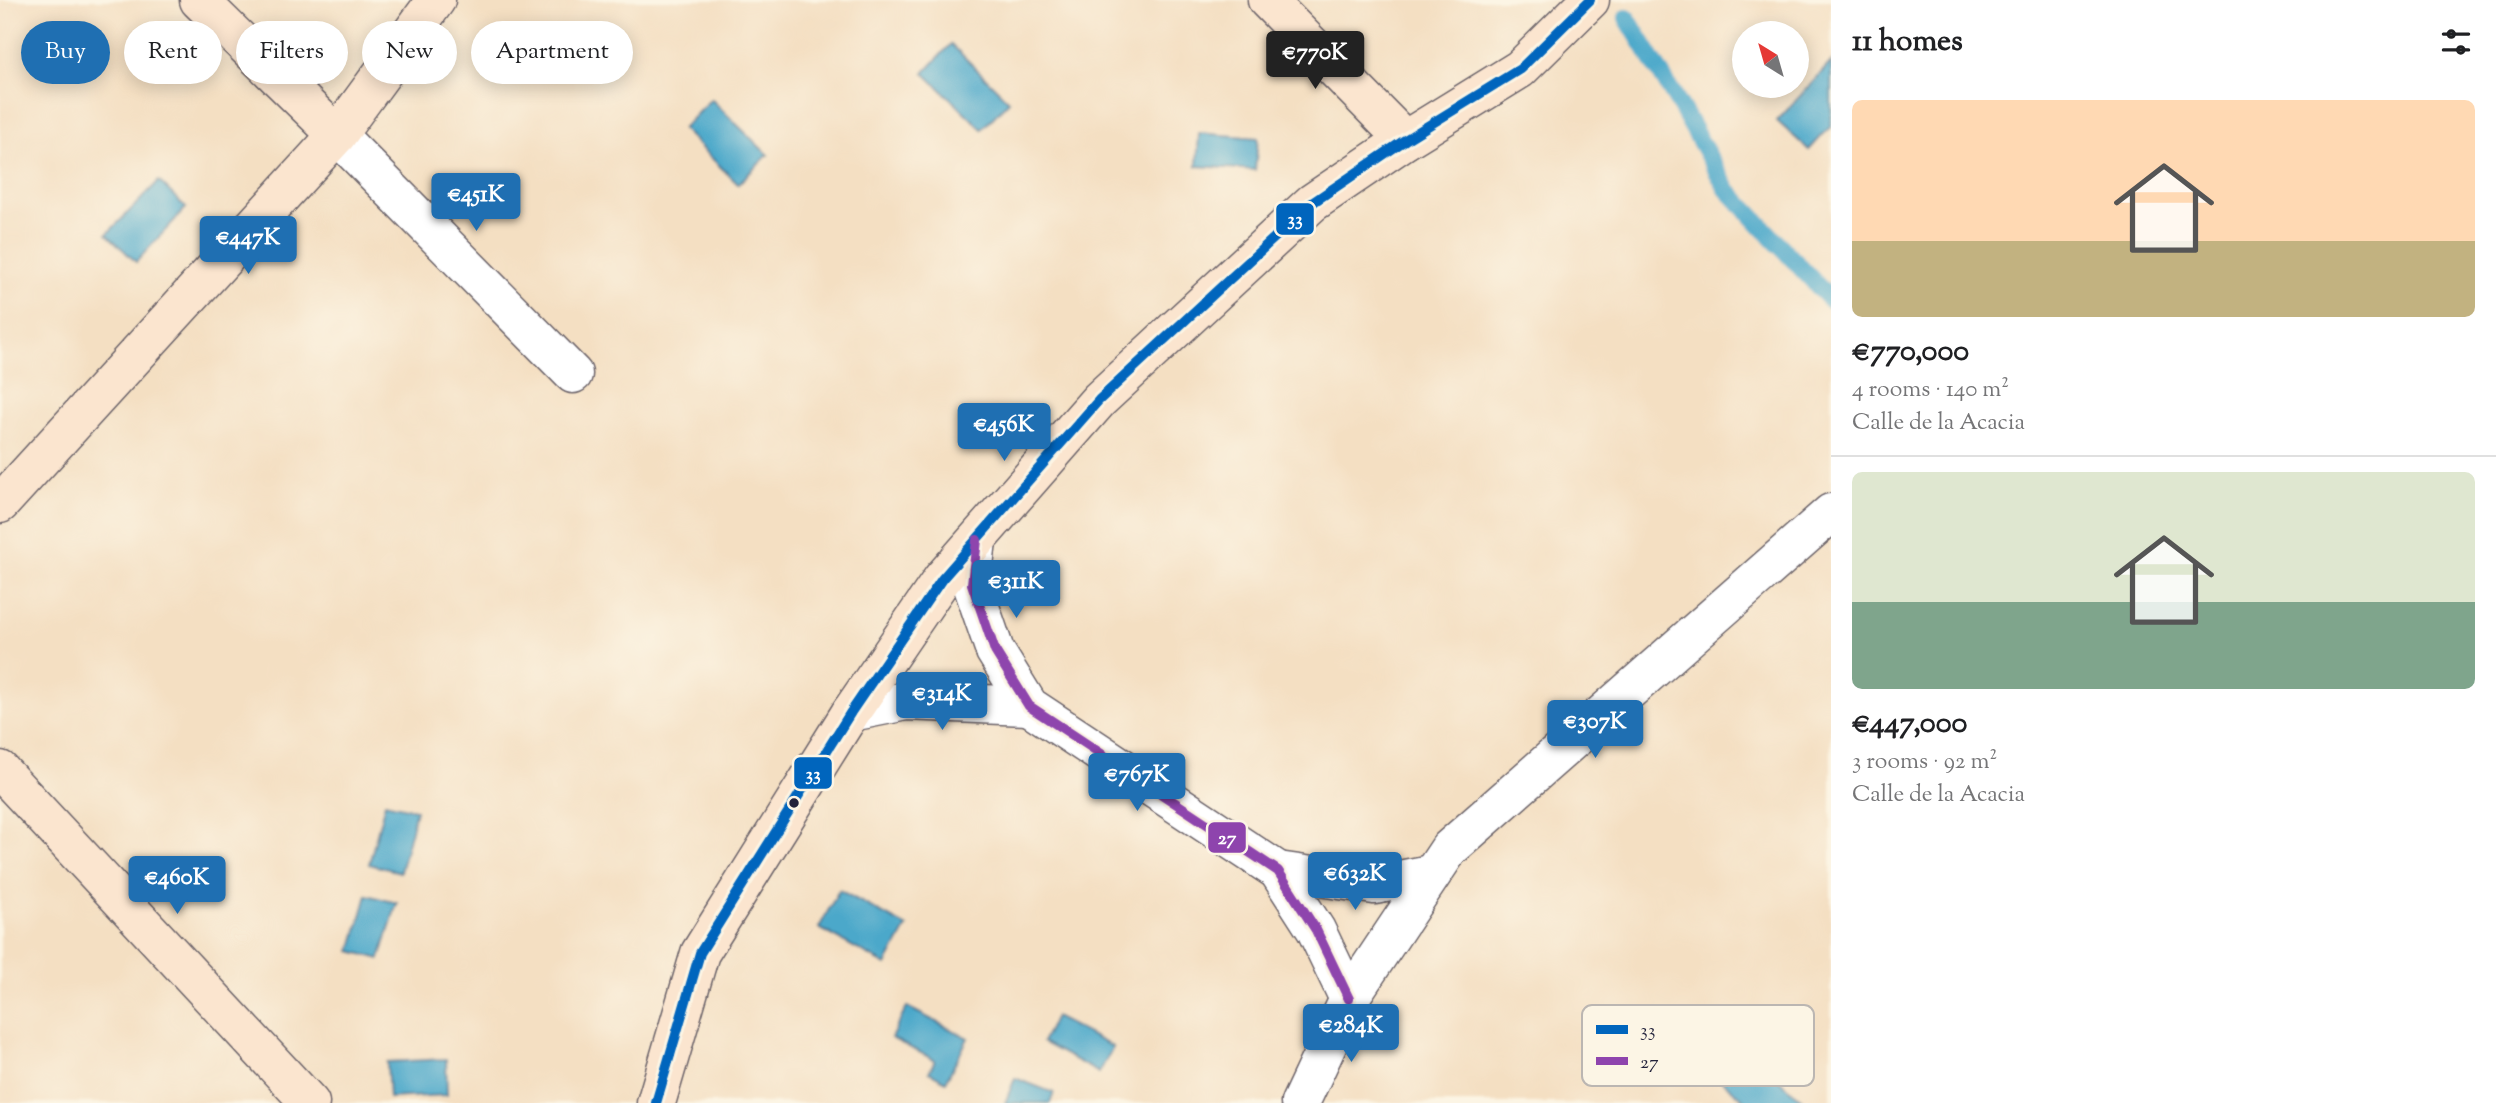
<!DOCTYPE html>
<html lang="en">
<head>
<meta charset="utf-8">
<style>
	body { margin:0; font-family:"Sorts Mill Goudy",serif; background:#f2f2f2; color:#202124; height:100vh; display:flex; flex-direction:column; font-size:26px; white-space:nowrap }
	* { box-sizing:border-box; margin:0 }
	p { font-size:23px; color:#757577 }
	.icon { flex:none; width:38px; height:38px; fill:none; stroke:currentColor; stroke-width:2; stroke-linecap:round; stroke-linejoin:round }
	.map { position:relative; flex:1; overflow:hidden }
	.details { display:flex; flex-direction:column; background:#fff; width:665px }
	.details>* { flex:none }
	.guide { position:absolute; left:21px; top:21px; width:665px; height:63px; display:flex; gap:14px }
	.needle { width:46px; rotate:323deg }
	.fabs { position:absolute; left:1732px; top:21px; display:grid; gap:14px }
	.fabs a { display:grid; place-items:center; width:77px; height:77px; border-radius:50%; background:#fff; box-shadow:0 4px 18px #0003; font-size:35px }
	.price { position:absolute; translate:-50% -60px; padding:0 16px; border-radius:7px; background:#1f6fb2; color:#fff; font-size:23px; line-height:46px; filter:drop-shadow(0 2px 4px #0008) }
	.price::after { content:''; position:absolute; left:50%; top:42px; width:21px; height:16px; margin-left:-10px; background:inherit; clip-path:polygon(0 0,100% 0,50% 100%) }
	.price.on { background:#222; color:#fff }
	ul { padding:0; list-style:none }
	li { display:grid; align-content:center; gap:14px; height:371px; padding:0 21px }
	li+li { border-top:2px solid #e0e0e0 }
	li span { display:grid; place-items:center; height:217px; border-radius:10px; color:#555 }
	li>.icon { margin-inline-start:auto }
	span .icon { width:126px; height:126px; fill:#fffc; stroke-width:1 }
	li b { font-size:30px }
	h2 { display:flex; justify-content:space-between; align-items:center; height:84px; padding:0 21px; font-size:30px }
	.chip { padding:0 24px; border-radius:32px; background:#fff; box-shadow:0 4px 18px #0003; font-size:24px; line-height:63px }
	.chip.on { background:#1f6fb2; color:#fff }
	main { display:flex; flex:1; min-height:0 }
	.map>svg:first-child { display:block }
</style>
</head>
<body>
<main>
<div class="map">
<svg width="1831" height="1103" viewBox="0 0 1831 1103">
	<rect width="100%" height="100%" fill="#fcf5e5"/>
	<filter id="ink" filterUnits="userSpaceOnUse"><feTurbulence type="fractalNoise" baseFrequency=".0143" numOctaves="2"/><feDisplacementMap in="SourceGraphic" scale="14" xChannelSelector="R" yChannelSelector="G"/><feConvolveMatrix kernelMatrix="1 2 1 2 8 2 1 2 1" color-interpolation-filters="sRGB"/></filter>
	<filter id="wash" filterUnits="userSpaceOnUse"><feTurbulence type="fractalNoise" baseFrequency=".00686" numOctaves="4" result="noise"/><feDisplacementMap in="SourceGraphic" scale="28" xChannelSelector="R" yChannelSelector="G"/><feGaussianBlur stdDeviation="1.57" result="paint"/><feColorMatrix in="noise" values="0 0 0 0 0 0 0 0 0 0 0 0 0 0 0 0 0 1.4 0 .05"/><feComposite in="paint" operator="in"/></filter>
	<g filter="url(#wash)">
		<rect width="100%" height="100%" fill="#f4dfc2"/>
		<g fill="#4ca8ca" stroke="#376582" stroke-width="2">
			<path d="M951,44L1009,101L982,129L924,73Z"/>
			<path d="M1831,62V126L1809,150L1777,121Z"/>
			<path d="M711,99L768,155L738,184L682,129Z"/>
			<path d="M1199,133L1258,138L1255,170L1197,166Z"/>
			<path d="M159,181L186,208L136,262L107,234Z"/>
			<path d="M385,803L416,810L400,872L369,864Z"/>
			<path d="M839,890L907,927L886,965L819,928Z"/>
			<path d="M367,895L397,903L380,959L351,951Z"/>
			<path d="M907,1007L968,1038L946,1081L929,1072L935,1060L891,1038Z"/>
			<path d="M1055,1017L1113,1047L1099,1073L1042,1042Z"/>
			<path d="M1737,1045L1802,1099L1798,1103H1748L1713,1073Z"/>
			<path d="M446,1059L447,1095L389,1098L387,1062Z"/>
			<path d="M1015,1078L1054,1093L1050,1103H1005Z"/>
		</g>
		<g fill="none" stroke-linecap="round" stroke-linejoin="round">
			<path stroke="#4ca8ca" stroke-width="18" d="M1627,18L1681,107L1727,189L1831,300"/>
		</g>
	</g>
	<g filter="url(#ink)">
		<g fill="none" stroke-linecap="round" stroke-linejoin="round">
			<defs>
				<g id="street">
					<path d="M337,135L573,374"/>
					<path d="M977,540L972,584L995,651L1029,706L1278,871L1316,930L1349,999"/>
					<path d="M851,712L906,701L1029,706"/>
					<path d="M1278,871L1374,885L1431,874"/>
					<path d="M1300,1103L1349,999L1449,849L1831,513"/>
				</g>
				<g id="secondary">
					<path d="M199,0L337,135"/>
					<path d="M1267,0L1405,140"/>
					<path d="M0,504L337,135L436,0"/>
					<path d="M0,770L310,1103"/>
					<path d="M656,1103L700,953L851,712L942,579L1099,400L1312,203L1405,140L1520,69L1590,0"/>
				</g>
			</defs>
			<use href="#street" stroke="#6c646a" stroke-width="41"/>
			<use href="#secondary" stroke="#6c646a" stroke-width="41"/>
			<use href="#street" stroke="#fff" stroke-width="38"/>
			<use href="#secondary" stroke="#fbe5cf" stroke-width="38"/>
			<defs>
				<path id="bus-1" d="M656,1103L700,953L851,712L942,579L1099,400L1312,203L1405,140L1520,69L1590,0"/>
				<path id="bus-2" d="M977,540L972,584L995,651L1029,706L1278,871L1316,930L1349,999"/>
			</defs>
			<use href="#bus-1" stroke="#fcf5e5" stroke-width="16"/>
			<use href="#bus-2" stroke="#fcf5e5" stroke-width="16"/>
			<use href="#bus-1" stroke="#0065bd" stroke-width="10"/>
			<use href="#bus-2" stroke="#8e44ad" stroke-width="10"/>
		</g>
	</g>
	<circle fill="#22223b" stroke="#fcf5e5" stroke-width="2.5" cx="794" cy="803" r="6"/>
	<rect x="1582" y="1005" width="232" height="81" rx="10" fill="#fcf5e5" stroke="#bbb6b2" stroke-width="2"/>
	<rect x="1596" y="1025" width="32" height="9" fill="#0065bd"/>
	<rect x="1596" y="1057" width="32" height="8" fill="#8e44ad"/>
	<g font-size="19" fill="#22223b">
		<text x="1640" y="1036">33</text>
		<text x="1640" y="1068">27</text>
	</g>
	<g stroke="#fcf5e5" stroke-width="2.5">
		<rect x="1275" y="202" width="40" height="34" rx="7" fill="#0065bd"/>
		<rect x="793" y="756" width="40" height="34" rx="7" fill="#0065bd"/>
		<rect x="1207" y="821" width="40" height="33" rx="7" fill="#8e44ad"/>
	</g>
	<g font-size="19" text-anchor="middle" font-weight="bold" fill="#fff">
		<text x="1295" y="225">33</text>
		<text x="813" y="780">33</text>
		<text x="1227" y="844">27</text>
	</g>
</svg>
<div class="fabs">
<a><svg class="needle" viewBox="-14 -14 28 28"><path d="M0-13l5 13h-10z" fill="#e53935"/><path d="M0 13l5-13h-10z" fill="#757577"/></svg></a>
</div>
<b class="price on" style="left:1315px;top:91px">€770K</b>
<b class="price" style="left:476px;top:233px">€451K</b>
<b class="price" style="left:248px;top:276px">€447K</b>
<b class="price" style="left:1004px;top:463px">€456K</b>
<b class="price" style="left:1016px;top:620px">€311K</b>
<b class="price" style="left:942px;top:732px">€314K</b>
<b class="price" style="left:1595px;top:760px">€307K</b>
<b class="price" style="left:1137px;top:813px">€767K</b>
<b class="price" style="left:1355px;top:912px">€632K</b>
<b class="price" style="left:177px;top:916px">€460K</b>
<b class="price" style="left:1351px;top:1064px">€284K</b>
<div class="guide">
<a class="chip on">Buy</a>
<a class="chip">Rent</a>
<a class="chip">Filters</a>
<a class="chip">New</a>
<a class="chip">Apartment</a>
</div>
</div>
<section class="details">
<h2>11 homes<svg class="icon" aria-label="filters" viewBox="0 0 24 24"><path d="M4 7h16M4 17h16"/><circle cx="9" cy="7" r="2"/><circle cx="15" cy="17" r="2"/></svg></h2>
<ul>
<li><span style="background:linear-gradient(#ffd9b3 65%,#c2b280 0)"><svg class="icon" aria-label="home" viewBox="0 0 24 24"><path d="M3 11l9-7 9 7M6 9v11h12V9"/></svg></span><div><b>€770,000</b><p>4 rooms · 140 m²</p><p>Calle de la Acacia</p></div></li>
<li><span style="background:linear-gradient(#dfe7d0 60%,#7fa58c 0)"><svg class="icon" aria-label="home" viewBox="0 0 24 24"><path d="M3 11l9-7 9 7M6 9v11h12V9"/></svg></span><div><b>€447,000</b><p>3 rooms · 92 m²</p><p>Calle de la Acacia</p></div></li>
</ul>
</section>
</main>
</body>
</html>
